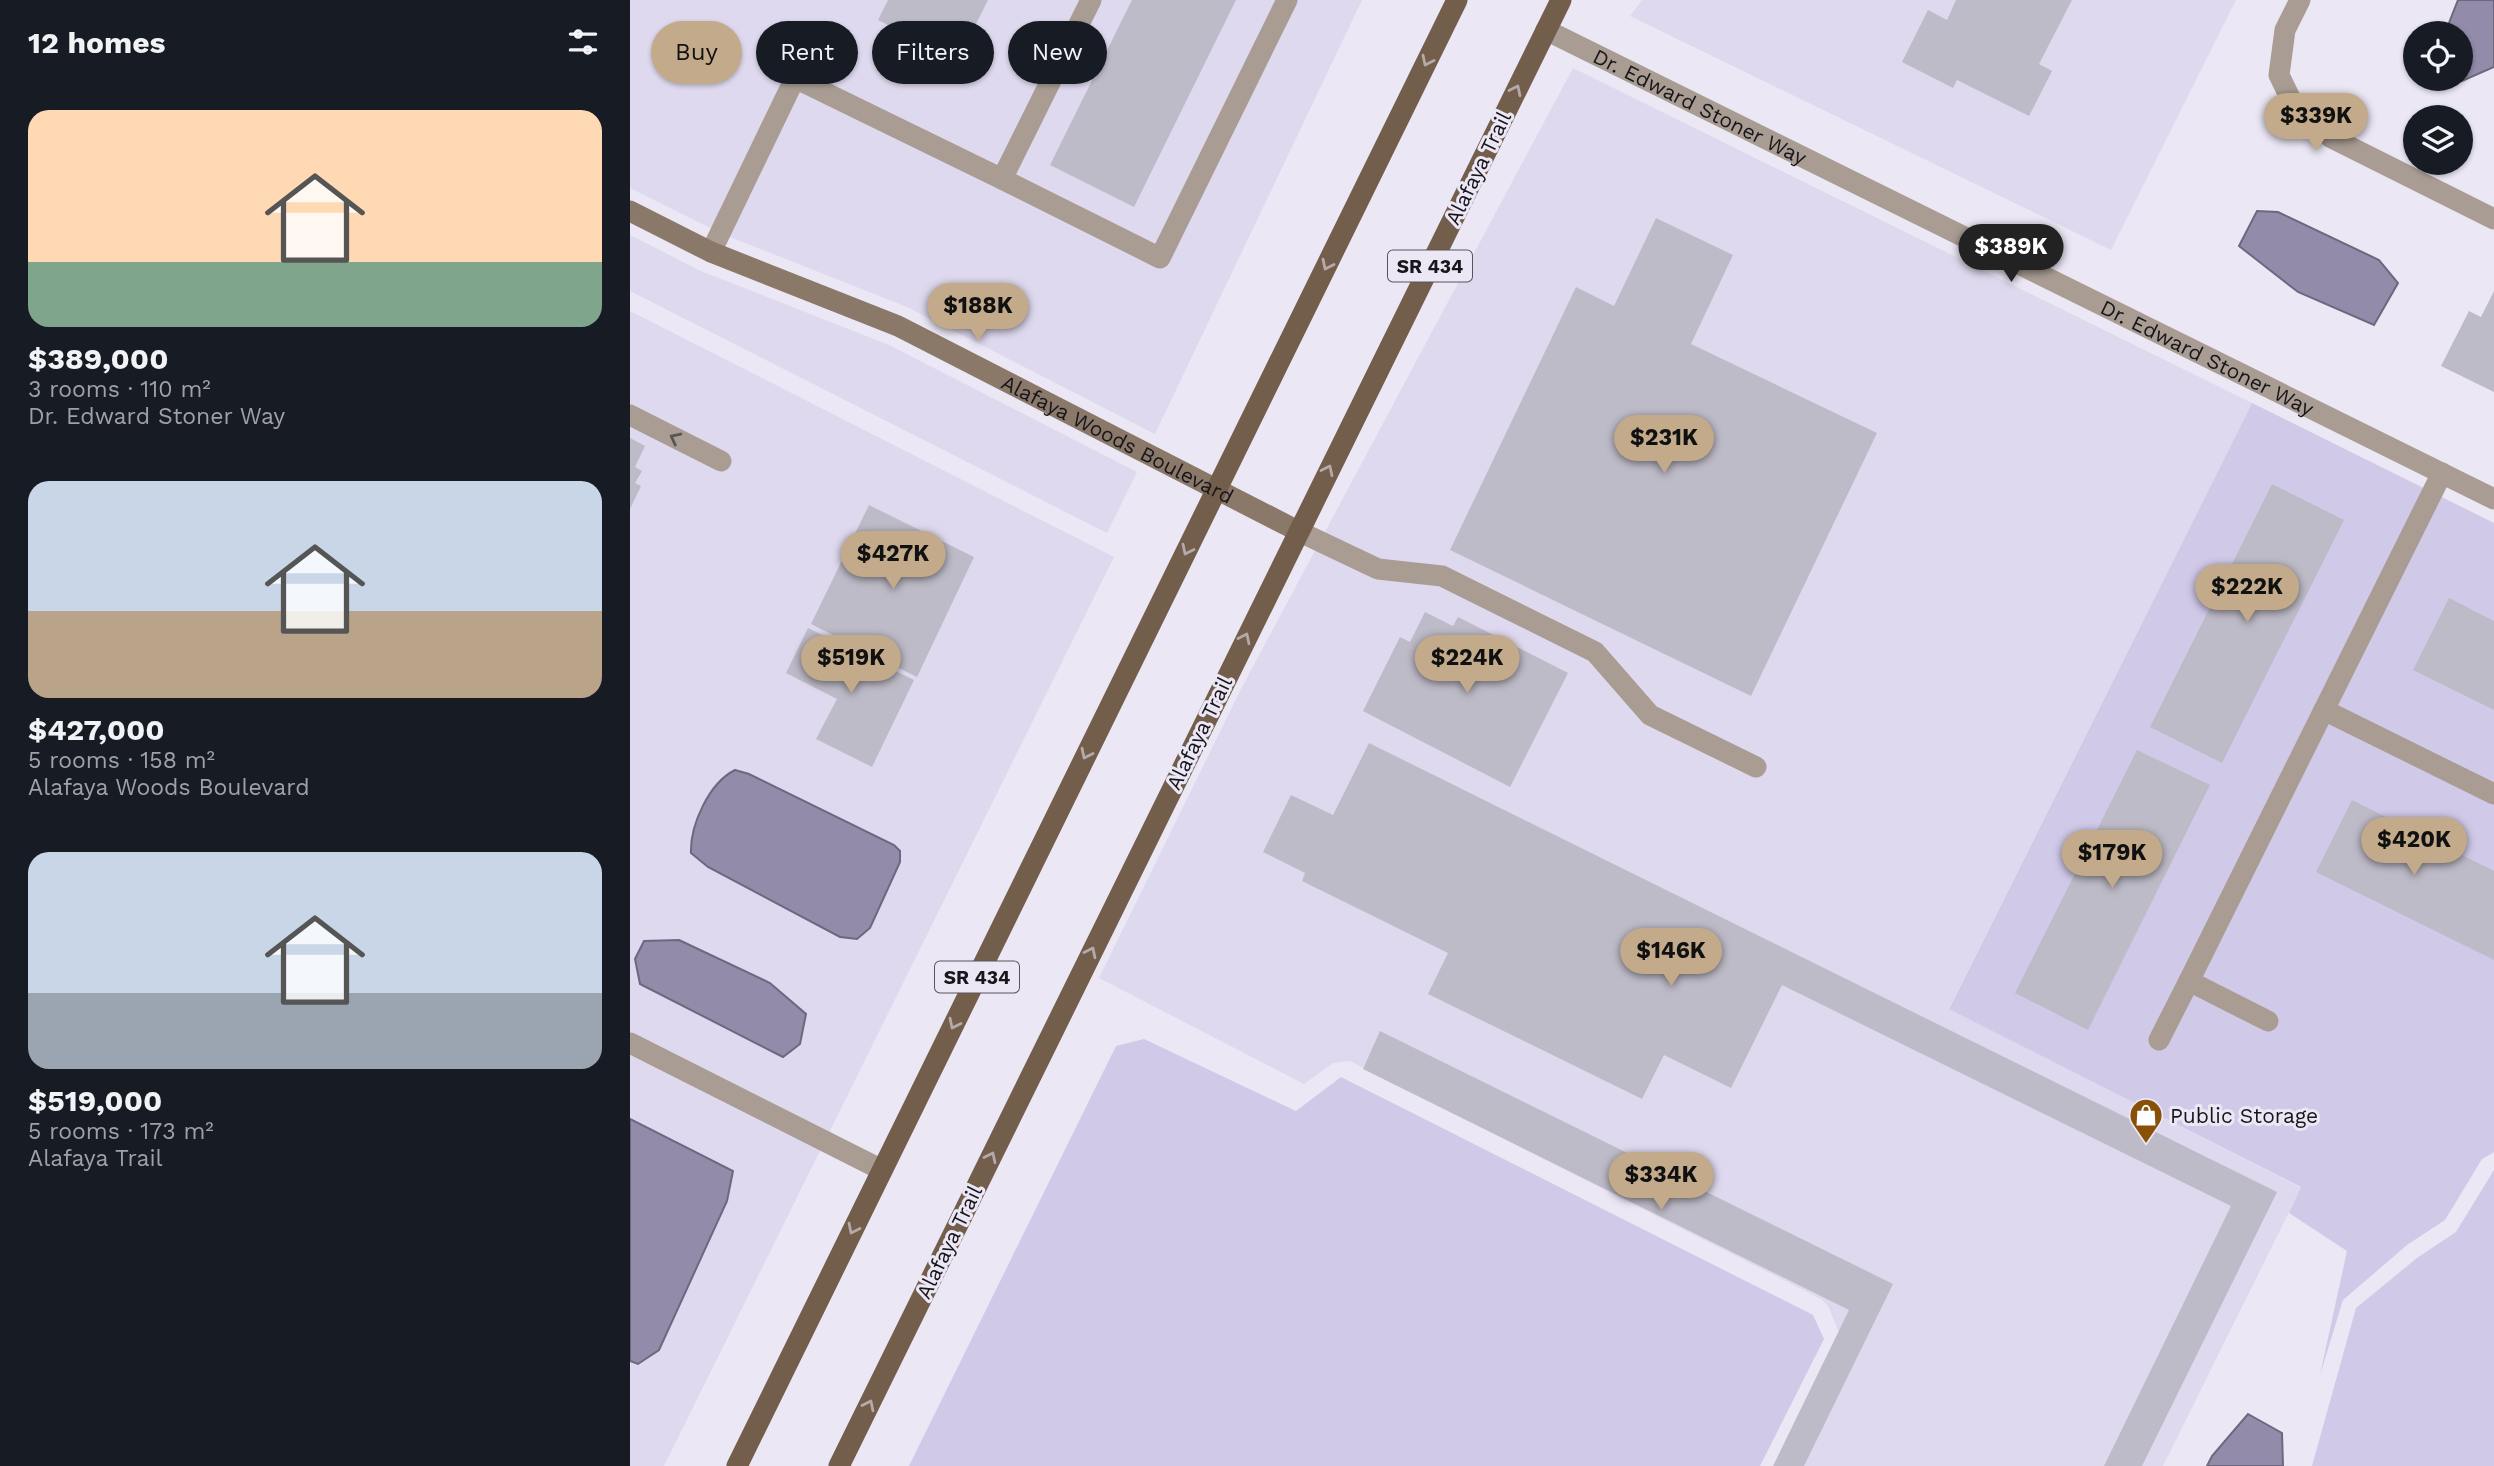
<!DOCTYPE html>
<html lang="en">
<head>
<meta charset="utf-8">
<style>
	body { margin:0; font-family:"Work Sans",sans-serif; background:#242831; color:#f1f3f6; height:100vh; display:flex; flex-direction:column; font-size:26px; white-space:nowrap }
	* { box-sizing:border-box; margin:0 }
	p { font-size:23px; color:#9ea1a6 }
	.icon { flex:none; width:38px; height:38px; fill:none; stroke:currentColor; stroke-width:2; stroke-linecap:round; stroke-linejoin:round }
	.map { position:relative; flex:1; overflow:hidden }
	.sheet { display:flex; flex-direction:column; background:#171b24; width:630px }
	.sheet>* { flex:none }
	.guide { position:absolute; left:21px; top:21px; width:665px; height:63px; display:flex; gap:14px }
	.buttons { position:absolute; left:1773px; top:21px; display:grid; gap:14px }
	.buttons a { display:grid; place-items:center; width:70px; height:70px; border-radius:50%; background:#171b24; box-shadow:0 2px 5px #0004; font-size:35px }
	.price { position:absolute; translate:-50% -60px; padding:0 16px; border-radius:24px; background:#c2aa8a; color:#111; font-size:23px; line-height:46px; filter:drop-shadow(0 2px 4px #0008) }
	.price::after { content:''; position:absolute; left:50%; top:42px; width:21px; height:16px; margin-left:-10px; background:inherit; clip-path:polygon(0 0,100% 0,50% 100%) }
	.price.current { background:#222; color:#fff }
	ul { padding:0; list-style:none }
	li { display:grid; align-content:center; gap:14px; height:371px; padding:0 28px }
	li span { display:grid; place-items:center; height:217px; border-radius:21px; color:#555 }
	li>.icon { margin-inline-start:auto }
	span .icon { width:126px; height:126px; fill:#fffc; stroke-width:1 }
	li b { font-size:30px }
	h2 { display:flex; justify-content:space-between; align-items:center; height:84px; padding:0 28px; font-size:30px }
	.pill { padding:0 24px; border-radius:32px; background:#171b24; box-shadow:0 2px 5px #0004; font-size:24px; line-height:63px }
	.pill.current { background:#c2aa8a; color:#111 }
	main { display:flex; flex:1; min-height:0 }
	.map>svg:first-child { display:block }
</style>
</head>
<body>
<main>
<section class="sheet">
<h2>12 homes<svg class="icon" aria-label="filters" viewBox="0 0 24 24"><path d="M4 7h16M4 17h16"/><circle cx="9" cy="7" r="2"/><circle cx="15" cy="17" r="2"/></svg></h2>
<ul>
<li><span style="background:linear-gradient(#ffd9b3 70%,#7fa58c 0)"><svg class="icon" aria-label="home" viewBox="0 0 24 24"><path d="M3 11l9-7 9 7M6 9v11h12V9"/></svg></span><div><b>$389,000</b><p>3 rooms · 110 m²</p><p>Dr. Edward Stoner Way</p></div></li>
<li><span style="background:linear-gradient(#c9d6e8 60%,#b9a48a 0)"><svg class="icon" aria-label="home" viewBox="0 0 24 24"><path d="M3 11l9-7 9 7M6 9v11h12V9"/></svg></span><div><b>$427,000</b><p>5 rooms · 158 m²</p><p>Alafaya Woods Boulevard</p></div></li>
<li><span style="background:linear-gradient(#c9d6e8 65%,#9aa5b1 0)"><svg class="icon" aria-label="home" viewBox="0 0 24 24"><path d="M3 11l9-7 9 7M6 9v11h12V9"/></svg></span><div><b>$519,000</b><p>5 rooms · 173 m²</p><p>Alafaya Trail</p></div></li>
</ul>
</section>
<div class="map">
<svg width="1864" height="1466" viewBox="0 0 1864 1466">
	<rect width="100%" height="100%" fill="#ebe7f5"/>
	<g fill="#ded9ee">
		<path d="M0,0H732L525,434L277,307L90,233L0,188Z"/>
		<path d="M1012,0H1606L1481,250L1000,16Z"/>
		<path d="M943,68L1622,403L1319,1008L1671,1188L1533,1466H1148L1210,1335L1198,1306L1191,1299L720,1061L703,1063L674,1084L469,978L611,689Z"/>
		<path d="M0,235L71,271L259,345L507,472L477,533L0,291Z"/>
		<path d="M0,311L484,557L34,1466H0Z"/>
	</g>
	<g fill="#d0c9e8">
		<path d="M1622,403L1864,523V1152L1852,1159L1815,1220L1777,1245L1713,1300L1690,1375L1717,1251L1659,1213L1671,1187L1319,1009Z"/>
		<path d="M514,1039L666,1111L711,1077L1183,1315L1194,1339L1130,1466H279L486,1046Z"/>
		<path d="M1864,1170V1466H1682L1726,1308L1787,1258L1826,1232Z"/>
	</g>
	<g fill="#928baa" stroke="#6d687f" stroke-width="2">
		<path d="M1828,0H1864V67L1832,81L1830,33H1815Z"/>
		<path d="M1627,211L1648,212L1749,260L1768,283L1744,325L1668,292L1609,246Z"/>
		<path d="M105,770L119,774L264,845L270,851V862L240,928L227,939L210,937L78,867L61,853C60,825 79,783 105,770Z"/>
		<path d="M49,940L140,983L176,1014L170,1044L153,1057L10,984L5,959L14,941Z"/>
		<path d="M0,1119L103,1171L97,1201L29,1350L8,1364L0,1361Z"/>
		<path d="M1618,1414L1652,1433L1653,1466H1577L1582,1456Z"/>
	</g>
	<g fill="#bebbc8">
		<path d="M258,0H358L328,60L248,20Z"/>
		<path d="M502,0H606L504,207L420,165Z"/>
		<path d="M1326,0H1442L1409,64L1422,71L1399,116L1327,80L1323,88L1272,62L1298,10L1317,20Z"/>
		<path d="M1026,218L1103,255L1061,344L1247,433L1121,696L820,550L946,287L984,306Z"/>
		<path d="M1864,291V392L1811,366L1839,311L1851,317Z"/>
		<path d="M0,438L15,446L5,467L12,471L5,483L11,486L0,509Z"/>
		<path d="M1642,484L1714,520L1592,763L1520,727Z"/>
		<path d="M239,505L344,557L287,677L181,624Z"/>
		<path d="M1819,598L1864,621V710L1783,670Z"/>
		<path d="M795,612L823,626L828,617L938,673L880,787L733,711L770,637L780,642Z"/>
		<path d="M178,628L284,680L242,767L186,739L207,699L156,673Z"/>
		<path d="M739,743L1647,1192L1512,1466H1474L1601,1206L1152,985L1101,1088L1034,1055L1012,1099L798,994L818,953L672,881L675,873L633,852L661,795L703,815Z"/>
		<path d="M1507,750L1580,785L1458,1030L1385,993Z"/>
		<path d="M1722,800L1864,871V960L1686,872Z"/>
		<path d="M750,1031L1263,1284L1174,1466H1143L1219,1310L733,1069Z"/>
	</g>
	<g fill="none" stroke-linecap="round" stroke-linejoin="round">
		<g stroke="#a99d93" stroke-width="21">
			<path d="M372,179L530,258L657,0"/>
			<path d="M81,252L165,78L372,179L461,0"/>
			<path d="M0,415L91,461"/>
			<path d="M668,531L748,569L812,576L965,652L1020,715L1126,767"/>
			<path d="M0,1043L252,1170"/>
		</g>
		<g stroke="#a99d93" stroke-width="21">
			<path d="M1670,0L1655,30L1649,75L1665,108L1700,137L1864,219"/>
			<path id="s1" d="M916,30L1864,499"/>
			<path d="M1694,710L1864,794"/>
			<path d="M1638,1021L1559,981L1812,473"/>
			<path d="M1529,1040L1559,981"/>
		</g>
		<path stroke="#8a7869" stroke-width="21" id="s2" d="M0,211L81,252L268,326L668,531"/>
		<g stroke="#735e4c" stroke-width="21">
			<path d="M107,1466L827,0"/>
			<path d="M209,1466L931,0"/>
		</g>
	</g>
	<defs><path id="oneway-chevron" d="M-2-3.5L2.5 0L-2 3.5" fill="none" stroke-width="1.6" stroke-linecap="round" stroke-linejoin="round" transform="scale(1.75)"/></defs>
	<g stroke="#b5a9a9">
		<use href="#oneway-chevron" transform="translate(797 61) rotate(116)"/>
		<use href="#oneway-chevron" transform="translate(886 90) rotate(-64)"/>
		<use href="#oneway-chevron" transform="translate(697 265) rotate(116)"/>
		<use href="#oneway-chevron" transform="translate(698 470) rotate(-64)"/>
		<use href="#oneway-chevron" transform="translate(557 550) rotate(116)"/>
		<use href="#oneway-chevron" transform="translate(615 638) rotate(-64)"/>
		<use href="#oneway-chevron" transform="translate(456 754) rotate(116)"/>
		<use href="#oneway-chevron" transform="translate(461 952) rotate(-64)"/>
		<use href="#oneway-chevron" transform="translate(324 1024) rotate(116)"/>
		<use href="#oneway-chevron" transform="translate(361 1157) rotate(-64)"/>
		<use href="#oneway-chevron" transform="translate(223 1229) rotate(116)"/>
		<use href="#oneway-chevron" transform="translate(239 1405) rotate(-64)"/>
	</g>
	<use stroke="#595351" href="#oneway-chevron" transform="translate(45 438) rotate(-153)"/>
	<defs>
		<symbol id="shop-pin" viewBox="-11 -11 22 30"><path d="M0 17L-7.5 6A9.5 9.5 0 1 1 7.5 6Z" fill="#895007" stroke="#ebe7f5"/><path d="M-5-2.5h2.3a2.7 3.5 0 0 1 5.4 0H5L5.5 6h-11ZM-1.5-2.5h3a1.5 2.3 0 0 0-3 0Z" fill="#fff"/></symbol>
	</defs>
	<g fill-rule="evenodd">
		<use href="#shop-pin" x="1497" y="1096" width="38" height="52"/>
	</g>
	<g text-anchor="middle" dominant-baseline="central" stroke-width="6" stroke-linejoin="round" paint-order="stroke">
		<g fill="#ebe7f5" stroke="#57555c" stroke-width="2">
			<rect x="758" y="250.5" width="84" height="31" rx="5"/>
			<rect x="305" y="961.5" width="84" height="31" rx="5"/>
		</g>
		<g font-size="19" font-weight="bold" fill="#18161b">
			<text x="800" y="266">SR 434</text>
			<text x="347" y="977">SR 434</text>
		</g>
		<g font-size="21" fill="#18161b" stroke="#ebe7f5">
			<text stroke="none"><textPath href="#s1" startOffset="172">Dr. Edward Stoner Way</textPath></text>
			<text transform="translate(848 168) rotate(-64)">Alafaya Trail</text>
			<text stroke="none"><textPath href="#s1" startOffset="738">Dr. Edward Stoner Way</textPath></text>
			<text stroke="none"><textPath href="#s2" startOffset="539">Alafaya Woods Boulevard</textPath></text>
			<text transform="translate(569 733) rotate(-64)">Alafaya Trail</text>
			<text transform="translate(319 1242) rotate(-64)">Alafaya Trail</text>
		</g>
		<g font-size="21" fill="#18161b" stroke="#ebe7f5" text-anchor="start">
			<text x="1540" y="1115">Public Storage</text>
		</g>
	</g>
</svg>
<div class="buttons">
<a><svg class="icon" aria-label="locate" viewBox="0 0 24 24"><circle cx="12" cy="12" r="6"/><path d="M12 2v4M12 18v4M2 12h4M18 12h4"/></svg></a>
<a><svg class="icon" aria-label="layers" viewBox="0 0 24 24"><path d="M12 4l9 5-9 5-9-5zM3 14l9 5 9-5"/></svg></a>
</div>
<b class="price" style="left:1686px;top:153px">$339K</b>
<b class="price current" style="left:1381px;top:284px">$389K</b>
<b class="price" style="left:348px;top:343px">$188K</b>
<b class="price" style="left:1034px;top:475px">$231K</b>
<b class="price" style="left:263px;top:591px">$427K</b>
<b class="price" style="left:1617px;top:624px">$222K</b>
<b class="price" style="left:221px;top:695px">$519K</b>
<b class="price" style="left:837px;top:695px">$224K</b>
<b class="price" style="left:1784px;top:877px">$420K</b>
<b class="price" style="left:1482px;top:890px">$179K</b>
<b class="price" style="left:1041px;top:988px">$146K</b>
<b class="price" style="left:1031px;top:1212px">$334K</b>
<div class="guide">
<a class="pill current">Buy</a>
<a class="pill">Rent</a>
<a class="pill">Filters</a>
<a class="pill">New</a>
</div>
</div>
</main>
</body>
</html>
